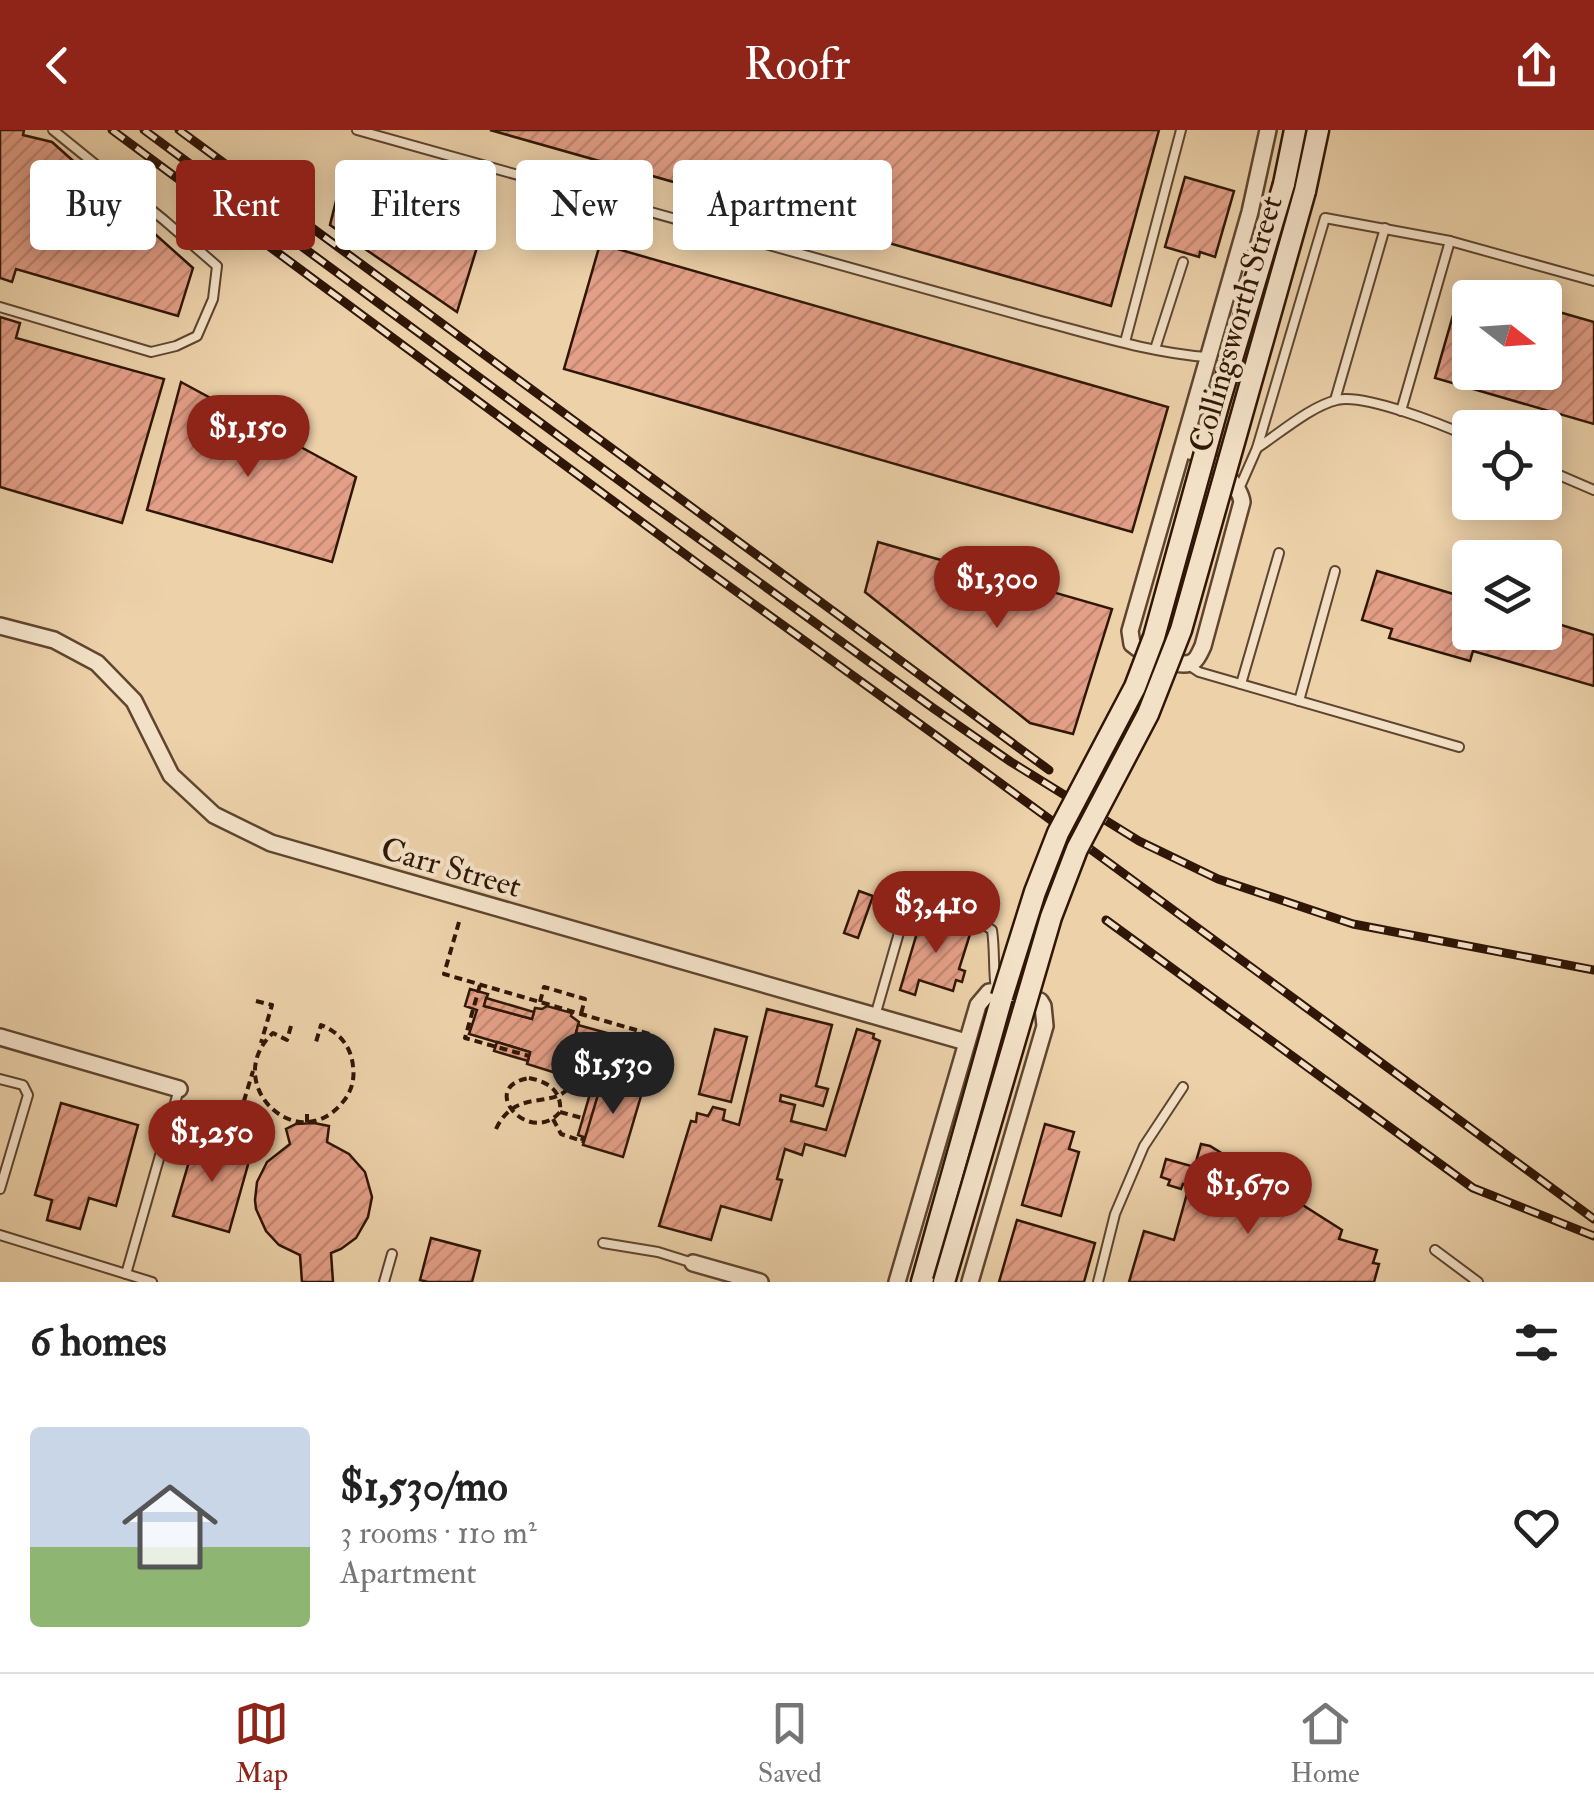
<!DOCTYPE html>
<html lang="en">
<head>
<meta charset="utf-8">
<style>
	body { margin:0; font-family:"IM FELL Double Pica",serif; background:#f2f2f2; color:#222; height:100vh; display:flex; flex-direction:column; font-size:38px; white-space:nowrap }
	* { box-sizing:border-box; margin:0 }
	p { font-size:32px; color:#767676 }
	.icon { flex:none; width:55px; height:55px; fill:none; stroke:currentColor; stroke-width:2; stroke-linecap:round; stroke-linejoin:round }
	.map { position:relative; height:1152px; overflow:hidden }
	.panel { display:flex; flex-direction:column; background:#fff; flex:1 }
	.panel>* { flex:none }
	.guide { position:absolute; left:30px; top:30px; width:1000px; height:90px; display:flex; gap:20px }
	.needle { width:65px; rotate:107deg }
	.controls { position:absolute; left:1452px; top:150px; display:grid; gap:20px }
	.controls a { display:grid; place-items:center; width:110px; height:110px; border-radius:10px; background:#fff; box-shadow:0 5px 25px #0003; font-size:50px }
	.price { position:absolute; translate:-50% -85px; padding:0 22px; border-radius:35px; background:#8f2418; color:#fff; font-size:32px; line-height:65px; filter:drop-shadow(0 2px 5px #0008) }
	.price::after { content:''; position:absolute; left:50%; top:60px; width:30px; height:22px; margin-left:-15px; background:inherit; clip-path:polygon(0 0,100% 0,50% 100%) }
	.price.active { background:#222; color:#fff }
	ul { padding:0; list-style:none }
	li { display:flex; align-items:center; gap:30px; height:250px; padding:0 30px }
	li span { display:grid; place-items:center; flex:none; width:280px; height:200px; border-radius:10px; color:#555 }
	li>.icon { margin-inline-start:auto }
	span .icon { width:120px; height:120px; fill:#fffc; stroke-width:1 }
	li b { font-size:42px }
	h2 { display:flex; justify-content:space-between; align-items:center; height:120px; padding:0 30px; font-size:42px }
	.tag { padding:0 35px; border-radius:10px; background:#fff; box-shadow:0 5px 25px #0003; font-size:35px; line-height:90px }
	.tag.active { background:#8f2418; color:#fff }
	header { display:flex; justify-content:space-between; align-items:center; height:130px; padding:0 30px; background:#8f2418; color:#fff; font-size:45px; font-weight:600 }
	.dock { display:flex; justify-content:space-around; align-items:center; height:140px; border-top:2px solid #e0e0e0; background:#fff; font-size:28px; color:#767676 }
	.dock a { display:grid; justify-items:center; gap:5px }
	.dock .active { color:#8f2418 }
	.map>svg:first-child { display:block }
</style>
</head>
<body>
<header><svg class="icon" aria-label="back" viewBox="0 0 24 24"><path d="M15 5l-7 7 7 7"/></svg>Roofr<svg class="icon" aria-label="share" viewBox="0 0 24 24"><path d="M12 15V3M7 8l5-5 5 5M5 13v7h14v-7"/></svg></header>
<div class="map">
<svg width="1594" height="1152" viewBox="0 0 1594 1152">
	<defs>
		<pattern id="building-hatch" width="6" height="6" patternUnits="userSpaceOnUse" patternTransform="scale(2.5)"><rect width="6" height="6" fill="#e39f87"/><path d="M-1 1l2-2M0 6l6-6M5 7l2-2" fill="none" stroke="#c38873"/></pattern>
	</defs>
	<rect width="100%" height="100%" fill="#ecd1a9"/>
	<filter id="stains"><feTurbulence type="fractalNoise" baseFrequency=".002" numOctaves="4"/><feColorMatrix values="0 0 0 0 .2 0 0 0 0 .09 0 0 0 0 .02 0 0 0 .5 -.17"/></filter>
	<radialGradient id="worn" r=".72"><stop offset=".6" stop-color="#630" stop-opacity="0"/><stop offset="1" stop-color="#630" stop-opacity=".3"/></radialGradient>
	<g fill="url(#building-hatch)" stroke="#301606" stroke-width="2.5">
		<path d="M0,0H24L23,5L52,12L193,138L178,186L16,139L12,152L0,148Z"/>
		<path d="M490,0H1159L1111,176Z"/>
		<path d="M343,43L487,85L457,182L330,95Z"/>
		<path d="M1185,47L1234,61L1215,127L1200,122L1199,127L1165,117Z"/>
		<path d="M600,114L1168,277L1132,402L564,239Z"/>
		<path d="M1462,154L1510,168H1470V242H1545V178L1594,192V294L1435,248Z"/>
		<path d="M0,187L20,193L16,208L164,249L122,393L0,357Z"/>
		<path d="M181,252L356,347L332,432L147,380Z"/>
		<path d="M878,412L1112,479L1073,604L1030,593L865,462Z"/>
		<path d="M1377,441L1470,469V502H1545V490L1594,505V556L1473,521L1470,531L1389,508L1392,499L1362,490Z"/>
		<path d="M859,761L873,766L858,808L844,803Z"/>
		<path d="M922,786L971,801L959,839L965,841L962,852L956,850L953,861L919,850L915,865L900,860Z"/>
		<path d="M470,859L488,864L484,876L532,889L535,878L542,879L547,876L572,883L571,886L579,892L576,903L626,917L630,906L647,910L642,927L630,924L623,948L563,930L559,944L527,934L530,922L469,904L477,880L465,876Z"/>
		<path d="M486,868L534,882L532,889L484,876Z"/>
		<path d="M767,879L832,895L816,956L828,959L823,976L781,965L780,971L795,975L791,991L826,1000L857,899L874,904L873,908L880,911L845,1026L805,1014L802,1025L785,1019L777,1049L782,1050L771,1090L721,1076L711,1110L659,1096L691,991L696,992L697,983L708,986L713,977L725,980L723,990L739,995Z"/>
		<path d="M578,895L629,909L626,917L576,903Z"/>
		<path d="M715,899L747,907L731,972L699,964Z"/>
		<path d="M497,912L530,922L528,931L494,921Z"/>
		<path d="M630,924L635,925L629,948L642,952L641,959L603,948L586,1008L578,1005L594,950L560,940L563,930L623,948Z"/>
		<path d="M603,948L643,959L623,1027L583,1015Z"/>
		<path d="M61,973L138,995L116,1076L89,1068L80,1099L47,1090L52,1070L35,1065Z"/>
		<path d="M314,993L329,996L327,1012L349,1024L365,1042L372,1067L368,1087L356,1108L341,1119L331,1123L333,1152H302L300,1125L279,1115L266,1101L256,1079L255,1070L257,1052L267,1032L290,1014L286,999L296,994Z"/>
		<path d="M1045,994L1074,1002L1069,1019L1079,1022L1061,1086L1022,1075Z"/>
		<path d="M196,1008L251,1024L229,1102L173,1086Z"/>
		<path d="M1201,1014L1210,1016L1244,1037L1236,1066L1259,1072L1265,1051L1342,1100L1339,1109L1377,1120L1373,1133L1379,1134L1374,1152H1129L1144,1101L1174,1110Z"/>
		<path d="M1166,1029L1195,1037L1189,1055L1183,1054L1181,1059L1168,1055L1170,1050L1161,1047Z"/>
		<path d="M1017,1090L1095,1113L1084,1152H999Z"/>
		<path d="M431,1108L480,1121L472,1152H428L420,1150Z"/>
	</g>
	<g fill="none" stroke-linecap="round" stroke-linejoin="round">
		<defs>
			<g id="service">
				<path d="M357,0L1041,191C1095,205 1151,223 1207,227"/>
				<path d="M0,177L151,222L176,216L197,206L213,169L217,136L164,90L53,0"/>
				<path d="M1125,212L1181,0"/>
				<path d="M1155,219L1183,132"/>
				<path d="M1335,270L1385,98"/>
				<path d="M1401,281L1450,111"/>
				<path d="M1257,318C1280,303 1311,276 1337,270C1364,263 1443,295 1470,307"/>
				<path d="M1545,339L1594,360"/>
				<path d="M1239,359L1257,318L1325,88L1450,111L1594,151"/>
				<path d="M1187,534L1199,542L1459,617"/>
				<path d="M1241,554L1279,423"/>
				<path d="M1299,571L1335,441"/>
				<path d="M875,886L907,775L923,767L961,780L992,800C995,820 993,840 996,860"/>
				<path d="M0,949L23,955L28,965L0,1059"/>
				<path d="M0,1105L152,1152"/>
				<path d="M603,1113L658,1122L693,1133"/>
				<path d="M1435,1120L1478,1152"/>
				<path d="M126,1144L179,959"/>
				<path d="M384,1152L392,1124"/>
				<path d="M1098,1152L1115,1084L1144,1016L1183,957"/>
			</g>
			<g id="minor">
				<path d="M1182,319C1187,321 1193,321 1198,324C1215,332 1240,355 1242,372L1203,516C1201,520 1198,528 1194,531C1182,541 1142,523 1132,514L1130,501L1134,487L1250,82L1268,0"/>
				<path d="M0,496L54,510L97,533L134,571L171,645L214,685L271,713L966,912"/>
				<path d="M0,907L179,959"/>
				<path d="M693,1133L760,1152"/>
				<path d="M897,1152L978,875L989,862L1005,861L1040,871L1043,876L1045,896L970,1152"/>
			</g>
			<g id="secondary">
				<path d="M1284,54L1295,0"/>
				<path d="M1305,61L1318,0"/>
				<path d="M922,1152L1002,867"/>
			</g>
		</defs>
		<use href="#service" stroke="#5f452f" stroke-width="12"/>
		<use href="#minor" stroke="#5f452f" stroke-width="20"/>
		<use href="#secondary" stroke="#301606" stroke-width="25"/>
		<g stroke="#301606" stroke-width="4" stroke-dasharray="8 5" stroke-linecap="butt">
			<path d="M459,792L444,844L653,905"/>
			<path d="M480,855L465,908L529,926"/>
			<path d="M256,871L272,875L261,913"/>
			<path d="M540,872L544,857L585,869L581,884"/>
			<path d="M291,896L287,910L273,903C220,952 296,1028 342,973C351,963 355,950 353,936C351,916 339,902 321,895L316,912"/>
			<path d="M529,948C549,952 562,961 560,982C530,1017 476,957 529,948Z"/>
			<path d="M560,982L582,988"/>
			<path d="M240,984L253,941"/>
			<path d="M553,989L561,1004L582,1011L583,1007"/>
			<path d="M307,992V979"/>
			<path d="M496,999C518,952 561,987 576,945"/>
		</g>
		<use href="#service" stroke="#f3e1c7" stroke-width="8"/>
		<use href="#minor" stroke="#f3e1c7" stroke-width="15"/>
		<use href="#secondary" stroke="#f3e1c7" stroke-width="20"/>
		<defs>
			<g id="rail">
				<path d="M112,0L701,436L935,605L1594,1089"/>
				<path d="M144,0L644,369L933,578L1011,632L1139,711L1218,749L1353,794L1594,840"/>
				<path d="M179,0L1049,640"/>
				<path d="M1106,790L1473,1058L1594,1106"/>
			</g>
		</defs>
		<use href="#rail" stroke="#301606" stroke-width="9"/>
		<use href="#rail" stroke="#f3e1c7" stroke-width="5" stroke-dasharray="15" stroke-linecap="butt"/>
		<defs>
			<g id="secondary-bridge">
				<path d="M1002,867L1035,762L1058,703L1135,557L1154,507L1219,272L1284,54"/>
				<path d="M944,1152L1051,787L1077,719L1148,584L1181,500L1305,61"/>
			</g>
		</defs>
		<use href="#secondary-bridge" stroke="#301606" stroke-width="25" stroke-linecap="butt"/>
		<use href="#secondary-bridge" stroke="#f3e1c7" stroke-width="20"/>
	</g>
	<g text-anchor="middle" dominant-baseline="central" stroke-width="8" stroke-linejoin="round" paint-order="stroke">
		<g font-size="32" fill="#301606" stroke="#f3e1c7">
			<text transform="translate(1236 194) rotate(-74)">Collingsworth Street</text>
			<text transform="translate(451 738) rotate(16)">Carr Street</text>
		</g>
	</g>
	<rect width="100%" height="100%" filter="url(#stains)"/>
	<rect width="100%" height="100%" fill="url(#worn)"/>
</svg>
<div class="controls">
<a><svg class="needle" viewBox="-14 -14 28 28"><path d="M0-13l5 13h-10z" fill="#e53935"/><path d="M0 13l5-13h-10z" fill="#767676"/></svg></a>
<a><svg class="icon" aria-label="locate" viewBox="0 0 24 24"><circle cx="12" cy="12" r="6"/><path d="M12 2v4M12 18v4M2 12h4M18 12h4"/></svg></a>
<a><svg class="icon" aria-label="layers" viewBox="0 0 24 24"><path d="M12 4l9 5-9 5-9-5zM3 14l9 5 9-5"/></svg></a>
</div>
<b class="price" style="left:248px;top:350px">$1,150</b>
<b class="price" style="left:997px;top:501px">$1,300</b>
<b class="price" style="left:936px;top:826px">$3,410</b>
<b class="price active" style="left:613px;top:987px">$1,530</b>
<b class="price" style="left:212px;top:1055px">$1,250</b>
<b class="price" style="left:1248px;top:1107px">$1,670</b>
<div class="guide">
<a class="tag">Buy</a>
<a class="tag active">Rent</a>
<a class="tag">Filters</a>
<a class="tag">New</a>
<a class="tag">Apartment</a>
</div>
</div>
<section class="panel">
<h2>6 homes<svg class="icon" aria-label="filters" viewBox="0 0 24 24"><path d="M4 7h16M4 17h16"/><circle cx="9" cy="7" r="2"/><circle cx="15" cy="17" r="2"/></svg></h2>
<ul>
<li><span style="background:linear-gradient(#c9d6e8 60%,#8fb573 0)"><svg class="icon" aria-label="home" viewBox="0 0 24 24"><path d="M3 11l9-7 9 7M6 9v11h12V9"/></svg></span><div><b>$1,530/mo</b><p>3 rooms · 110 m²</p><p>Apartment</p></div><svg class="icon" aria-label="heart" viewBox="0 0 24 24"><path d="M12 20l-8-8c-3-5 5-10 8-4 3-6 11-1 8 4z"/></svg></li>
</ul>
</section>
<nav class="dock">
<a class="active"><svg class="icon" aria-label="map" viewBox="0 0 24 24"><path d="M3 6l6-2 6 2 6-2v14l-6 2-6-2-6 2zM9 4v14M15 6v14"/></svg>Map</a>
<a><svg class="icon" aria-label="saved" viewBox="0 0 24 24"><path d="M7 4h10v16l-5-4-5 4z"/></svg>Saved</a>
<a><svg class="icon" aria-label="home" viewBox="0 0 24 24"><path d="M3 11l9-7 9 7M6 9v11h12V9"/></svg>Home</a>
</nav>
</body>
</html>
